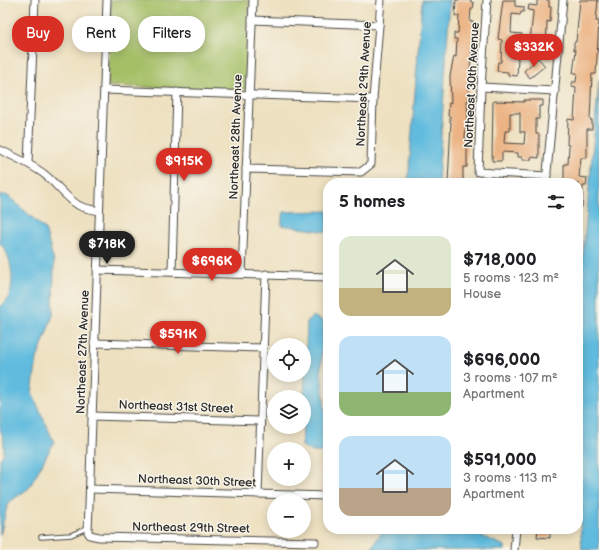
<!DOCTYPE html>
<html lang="en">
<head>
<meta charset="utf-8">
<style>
	body { margin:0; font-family:"Balsamiq Sans",sans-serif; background:#f2f2f2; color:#202124; height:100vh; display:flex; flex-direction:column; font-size:15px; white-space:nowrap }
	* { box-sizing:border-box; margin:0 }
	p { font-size:13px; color:#757577 }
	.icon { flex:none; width:22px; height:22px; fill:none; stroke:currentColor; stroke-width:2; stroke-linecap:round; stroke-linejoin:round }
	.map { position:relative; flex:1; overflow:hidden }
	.side { position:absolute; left:323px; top:178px; width:260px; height:356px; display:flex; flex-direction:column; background:#fff; border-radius:16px; box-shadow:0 2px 10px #0003 }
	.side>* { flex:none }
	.guide { position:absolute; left:12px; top:16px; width:251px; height:36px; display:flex; gap:8px }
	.tools { position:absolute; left:267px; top:338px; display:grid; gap:8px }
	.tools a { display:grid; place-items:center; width:44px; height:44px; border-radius:50%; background:#fff; box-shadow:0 2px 10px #0003; font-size:20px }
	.price { position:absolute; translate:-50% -34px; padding:0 9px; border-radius:14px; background:#d93025; color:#fff; font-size:13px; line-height:26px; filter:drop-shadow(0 1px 2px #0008) }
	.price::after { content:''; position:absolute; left:50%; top:24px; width:12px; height:9px; margin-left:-6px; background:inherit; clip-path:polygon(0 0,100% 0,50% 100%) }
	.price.current { background:#222; color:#fff }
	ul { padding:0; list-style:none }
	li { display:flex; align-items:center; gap:12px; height:100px; padding:0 16px }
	li span { display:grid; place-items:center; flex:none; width:112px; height:80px; border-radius:12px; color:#555 }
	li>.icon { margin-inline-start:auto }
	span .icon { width:48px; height:48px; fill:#fffc; stroke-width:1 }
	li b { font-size:17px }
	h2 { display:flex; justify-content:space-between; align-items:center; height:48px; padding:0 16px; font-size:17px }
	.chip { padding:0 14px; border-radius:16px; background:#fff; box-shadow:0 2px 10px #0003; font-size:14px; line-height:36px }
	.chip.current { background:#d93025; color:#fff }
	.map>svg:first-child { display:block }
</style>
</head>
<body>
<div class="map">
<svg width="599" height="550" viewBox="0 0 599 550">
	<rect width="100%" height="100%" fill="#f7f3e8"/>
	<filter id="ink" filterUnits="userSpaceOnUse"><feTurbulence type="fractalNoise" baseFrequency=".025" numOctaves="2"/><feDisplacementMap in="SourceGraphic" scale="8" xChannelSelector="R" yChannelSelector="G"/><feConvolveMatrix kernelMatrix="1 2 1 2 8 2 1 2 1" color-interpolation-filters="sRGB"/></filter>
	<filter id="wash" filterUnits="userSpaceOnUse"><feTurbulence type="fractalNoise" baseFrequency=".012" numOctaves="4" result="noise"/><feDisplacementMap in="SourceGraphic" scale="16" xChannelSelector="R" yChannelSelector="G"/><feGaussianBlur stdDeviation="0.9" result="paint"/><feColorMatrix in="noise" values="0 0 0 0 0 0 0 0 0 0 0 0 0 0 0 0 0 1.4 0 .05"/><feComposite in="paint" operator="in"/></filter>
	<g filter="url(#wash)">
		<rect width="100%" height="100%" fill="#eee1c1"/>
		<path fill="#a4bf66" stroke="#687548" d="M111,0H249L245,90L108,86Z"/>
		<g fill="#60bbde" stroke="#467384">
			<path d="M422,0H450L438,183H408Z"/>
			<path d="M599,81V550H582L578,493V307Z"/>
			<path d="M0,194L8,196L45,229L54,262L53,315L37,359L32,393L54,442L29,488L8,503L0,535V459L4,453V442L0,428V306C2,304 6,302 7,300C16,285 12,255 0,243Z"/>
			<path d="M328,211V232L281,225L284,212Z"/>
			<path d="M313,316L324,322L321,368L325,410L328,416V452H313L302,446L307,321Z"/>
			<path d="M384,529H465L505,546V550H370Z"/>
		</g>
		<g id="blocks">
			<g fill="#ecb484" fill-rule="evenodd">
				<path d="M456,0H471V2L474,3L473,9H471L470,22H473V34L469,81V100H467L468,123H466L465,138L467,139V167H463V183H448L451,122H450V116H448L449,103H451L450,76L454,56L456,57L457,39H454V33H458L459,16H455Z"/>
				<path d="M503,0H515V6L524,7V12H521L520,15L512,14L511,33L522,34L521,43L515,42L513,57L518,58L517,76L508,75V72L497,71L498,62H501L502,40L498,39Z"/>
				<path d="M537,0H549V7H551L550,22L547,21L546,53L529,52L533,13V11L528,10L529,5L537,6Z"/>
				<path d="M580,0H598L596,21H599L596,74H592L590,120H592V129H587V158H581L579,177L587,178L586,186H583L582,207H578V183H564V164H568L569,145H567L568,119L574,120L576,88L572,87V82H576L577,73H573L576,50H574V42H576Z"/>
				<path d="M538,58L545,66L530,78L524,71Z"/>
				<path d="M524,100H543V106H539V119H536V134H539V158L531,157V160H522V157H518V153L502,152V161H492L493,101L524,102ZM510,113H520V132H525L524,144L504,143L505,131H510Z"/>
				<path d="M538,529H550V538L537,537Z"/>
			</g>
		</g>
	</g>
	<g filter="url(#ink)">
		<use href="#blocks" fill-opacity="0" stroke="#484642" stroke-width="1"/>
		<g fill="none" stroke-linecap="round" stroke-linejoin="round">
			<defs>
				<path id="lane" d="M41,537L71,535L87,528"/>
				<g id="street">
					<path d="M107,0L88,532L90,535L99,537L315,542"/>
					<path d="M487,0L481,87L478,172L547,176"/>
					<path d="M252,20L379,25"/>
					<path d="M481,87L555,91"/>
					<path d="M104,90L373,99"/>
					<path d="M0,150C15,157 31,164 44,174C56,183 65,197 78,205C84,209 92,209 99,211"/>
					<path d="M28,163L35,0"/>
					<path d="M246,169L361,172L371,164L373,99L381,0"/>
					<path d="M546,183L563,0"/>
					<path d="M97,270L328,277"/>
					<path d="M172,271L177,92"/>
					<path d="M242,274L253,0"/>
					<path d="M94,343L263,348"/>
					<path d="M92,416L260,421"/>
					<path d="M90,489L328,496"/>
					<path d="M258,494L266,274"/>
					<path d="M514,550L516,529"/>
				</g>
			</defs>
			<use href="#lane" stroke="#484642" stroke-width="5.5"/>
			<use href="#street" stroke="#484642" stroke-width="9"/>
			<use href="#lane" stroke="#fff" stroke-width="3.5"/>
			<use href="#street" stroke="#fff" stroke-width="7"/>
		</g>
	</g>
	<g text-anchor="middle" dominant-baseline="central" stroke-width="3" stroke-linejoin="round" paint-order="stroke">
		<g font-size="12" fill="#2b2b2b" stroke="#f7f3e8">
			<text transform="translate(364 84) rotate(-87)">Northeast 29th Avenue</text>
			<text transform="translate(472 85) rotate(-87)">Northeast 30th Avenue</text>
			<text transform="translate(236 137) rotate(-88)">Northeast 28th Avenue</text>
			<text transform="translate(83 352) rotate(-88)">Northeast 27th Avenue</text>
			<text transform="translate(176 407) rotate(2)">Northeast 31st Street</text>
			<text transform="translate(197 481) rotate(2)">Northeast 30th Street</text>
			<text transform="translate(191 528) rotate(1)">Northeast 29th Street</text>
		</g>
	</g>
</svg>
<div class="tools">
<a><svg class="icon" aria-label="locate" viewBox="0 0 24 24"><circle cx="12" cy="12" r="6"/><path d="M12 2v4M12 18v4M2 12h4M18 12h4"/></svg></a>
<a><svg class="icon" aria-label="layers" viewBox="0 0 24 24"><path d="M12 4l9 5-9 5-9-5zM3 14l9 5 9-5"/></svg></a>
<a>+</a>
<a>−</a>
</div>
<b class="price" style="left:534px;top:68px">$332K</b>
<b class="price" style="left:184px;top:182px">$915K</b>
<b class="price current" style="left:107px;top:265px">$718K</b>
<b class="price" style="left:212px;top:282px">$696K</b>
<b class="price" style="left:178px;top:355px">$591K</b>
<div class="guide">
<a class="chip current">Buy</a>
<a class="chip">Rent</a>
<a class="chip">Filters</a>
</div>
<section class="side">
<h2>5 homes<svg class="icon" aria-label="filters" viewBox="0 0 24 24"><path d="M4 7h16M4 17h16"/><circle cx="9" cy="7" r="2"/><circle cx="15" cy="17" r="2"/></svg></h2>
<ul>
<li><span style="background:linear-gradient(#dfe7d0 65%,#c2b280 0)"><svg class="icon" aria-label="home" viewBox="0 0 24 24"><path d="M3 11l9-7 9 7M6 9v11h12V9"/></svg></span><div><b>$718,000</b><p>5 rooms · 123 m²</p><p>House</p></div></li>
<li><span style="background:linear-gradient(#bfe0f5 70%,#8fb573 0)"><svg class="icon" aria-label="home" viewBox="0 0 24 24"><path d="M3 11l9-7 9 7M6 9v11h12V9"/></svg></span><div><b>$696,000</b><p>3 rooms · 107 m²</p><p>Apartment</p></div></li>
<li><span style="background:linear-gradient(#bfe0f5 65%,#b9a48a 0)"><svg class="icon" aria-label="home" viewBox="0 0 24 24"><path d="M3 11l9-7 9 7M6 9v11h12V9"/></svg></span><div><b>$591,000</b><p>3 rooms · 113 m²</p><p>Apartment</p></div></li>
</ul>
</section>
</div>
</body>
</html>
